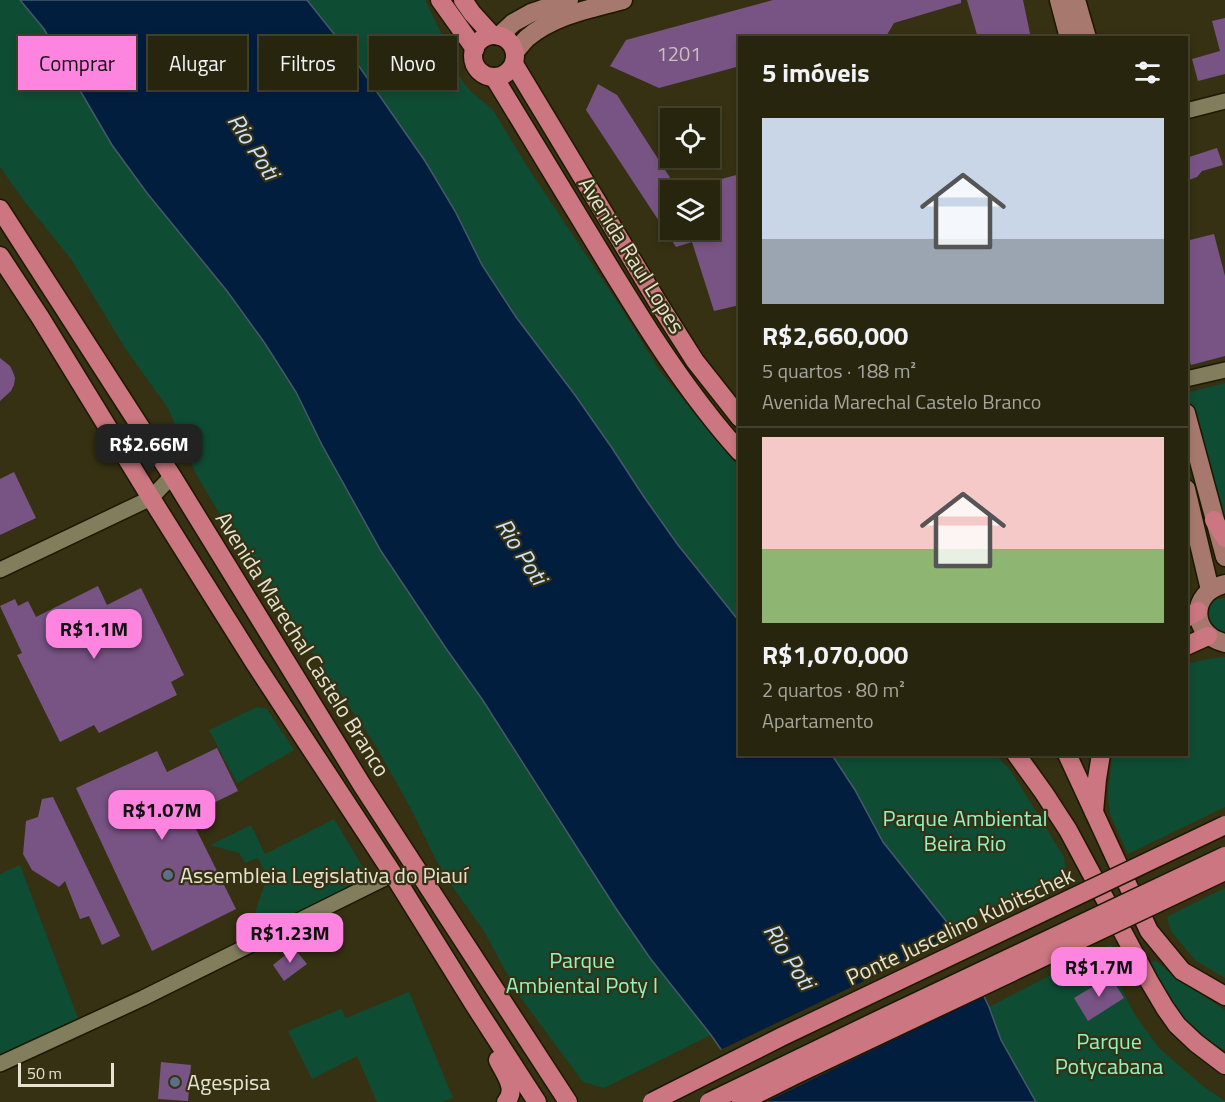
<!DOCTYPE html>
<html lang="pt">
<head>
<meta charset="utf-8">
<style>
	body { margin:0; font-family:"Titillium Web",sans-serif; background:#34311c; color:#f1f3f6; height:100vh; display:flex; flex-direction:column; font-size:22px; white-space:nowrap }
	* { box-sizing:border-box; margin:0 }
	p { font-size:20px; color:#a5a59e }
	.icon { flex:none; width:33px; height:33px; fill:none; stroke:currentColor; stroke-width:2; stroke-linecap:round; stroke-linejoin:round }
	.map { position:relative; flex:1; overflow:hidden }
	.sheet { position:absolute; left:738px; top:36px; width:450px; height:720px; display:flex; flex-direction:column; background:#28250e; border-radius:0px; box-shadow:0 3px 9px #0003,0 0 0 2px #44422e }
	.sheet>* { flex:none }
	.hud { position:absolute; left:18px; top:36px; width:570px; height:54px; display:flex; gap:12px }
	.fabs { position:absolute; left:660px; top:108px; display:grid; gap:12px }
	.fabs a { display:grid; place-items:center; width:60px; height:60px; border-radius:0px; background:#28250e; box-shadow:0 3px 9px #0003,0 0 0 2px #44422e; font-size:30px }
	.scale { position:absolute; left:18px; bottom:15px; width:96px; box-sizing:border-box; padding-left:6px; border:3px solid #e6e3d2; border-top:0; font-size:16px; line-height:21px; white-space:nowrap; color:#e6e3d2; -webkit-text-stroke:4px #363113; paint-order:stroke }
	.price { position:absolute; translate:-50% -51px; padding:0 14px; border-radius:12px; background:#fe85df; color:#111; font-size:20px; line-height:39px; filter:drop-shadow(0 2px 3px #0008) }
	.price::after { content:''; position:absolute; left:50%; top:36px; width:18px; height:14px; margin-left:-9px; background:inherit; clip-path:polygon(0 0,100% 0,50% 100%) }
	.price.active { background:#222; color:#fff }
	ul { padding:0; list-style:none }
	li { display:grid; align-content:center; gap:12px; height:318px; padding:0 24px }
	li+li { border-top:2px solid #44422e }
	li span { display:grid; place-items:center; height:186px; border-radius:0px; color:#555 }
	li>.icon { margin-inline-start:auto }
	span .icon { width:108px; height:108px; fill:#fffc; stroke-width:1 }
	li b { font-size:26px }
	h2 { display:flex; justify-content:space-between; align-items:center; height:72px; padding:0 24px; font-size:26px }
	.chip { padding:0 21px; border-radius:0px; background:#28250e; box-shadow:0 3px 9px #0003,0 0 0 2px #44422e; font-size:21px; line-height:54px }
	.chip.active { background:#fe85df; color:#111 }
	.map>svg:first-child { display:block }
</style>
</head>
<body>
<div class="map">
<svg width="1225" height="1102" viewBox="0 0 1225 1102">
	<rect width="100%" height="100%" fill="#363113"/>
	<g fill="#0f4c34">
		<path d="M0,0H20L44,29L112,145L147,193L227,291L264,342L296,392L381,551L445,647L482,699L548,804L650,958L711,1035L604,1088L583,1082L518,994L484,931L442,872L410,807L374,743L233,536L196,474L168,408L125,348L71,259L25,202L0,167Z"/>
		<path d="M307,0H425L445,41L454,68L468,89L493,110L527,166L622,309L659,370L739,467V621L678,545L644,497L612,448L575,395L516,317L482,265L455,211L425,161L354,59Z"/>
		<path d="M1225,383V527L1222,521L1186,393Z"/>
		<path d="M1225,598V636L1205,624V610L1211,600Z"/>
		<path d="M1225,657V807L1128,854L1110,814L1108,794L1112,755L1186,754L1187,664L1207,659Z"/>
		<path d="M257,707L267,709L294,750L237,783L209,730Z"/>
		<path d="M832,755H996L1011,771L1064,857L1066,875L950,926L883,842L855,790Z"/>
		<path d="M334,819L370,879L257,936L251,925L267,877L258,858L245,863L239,853L210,845L251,825L265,854Z"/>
		<path d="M20,865L79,1021L0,1059V874Z"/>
		<path d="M1225,888V978L1195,960L1171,931L1167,917Z"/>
		<path d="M1111,944L1115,956L1112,968L1133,1012L1158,1047L1204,1087L1225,1101V1102H1036L1001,1040L989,1007Z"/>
		<path d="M1156,961L1176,978L1225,1010V1050C1189,1040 1167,995 1149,966L1150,962Z"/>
		<path d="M409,992L453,1098L443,1102H377L357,1056L312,1079L288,1031L341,1009L346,1018Z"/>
	</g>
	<path fill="#021e3e" stroke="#46596a" stroke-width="1.5" d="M20,0H307L354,59L425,161L455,211L482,265L516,317L575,395L612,448L644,497L678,545L739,621L740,754L832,755L855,790L883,842L950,926L989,1007L1001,1040L1036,1102H761L736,1071L711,1035L650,958L615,907L482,699L445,647L381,551L322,445L296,392L264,342L227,291L147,193L112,145L44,29Z"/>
	<path fill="#363113" d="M958,936L986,995L766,1102H757L733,1073L718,1051Z"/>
	<g fill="#785485">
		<path d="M773,0H961V3L894,23L885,38H740V66L659,88L610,66L626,40Z"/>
		<path d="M967,0H1023L1031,38H978Z"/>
		<path d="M1225,18V74L1198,81L1192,59L1220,51L1212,21Z"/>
		<path d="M598,84L617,95L678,190H670V230H710V182L740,174V305L714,311L692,242L676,247L586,110Z"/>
		<path d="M1217,148L1223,165L1202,171L1197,177L1186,181V158Z"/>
		<path d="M1214,234L1225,276V356L1191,365L1186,348V241Z"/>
		<path d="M0,358L10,366L13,372L15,378L14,385L11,391L0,401Z"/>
		<path d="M14,472L36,518L0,535V479Z"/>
		<path d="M98,586L107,605L141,588L184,675L171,682L177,695L99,733L94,725L60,742L17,655L22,653L0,606L15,599L18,606L28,601L36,617Z"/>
		<path d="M217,748L238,791L189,815L236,909L152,951L76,788L157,751L167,772Z"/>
		<path d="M53,797L120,936L102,945L89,916L80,919L65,881L59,887L32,870L23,854L26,821L38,817L42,799Z"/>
		<path d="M294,948L307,964L284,981L273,965Z"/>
		<path d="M1110,976L1124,998L1088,1021L1074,998Z"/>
		<path d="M161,1062L191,1065L188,1101L158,1099Z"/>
	</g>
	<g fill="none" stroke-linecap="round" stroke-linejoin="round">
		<defs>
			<g id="street">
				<path d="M1186,111L1225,101"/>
				<path d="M1186,379L1225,370"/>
				<path d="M0,570L151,498L172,476"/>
				<path d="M0,1064L143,998L393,874"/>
			</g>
			<g id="secondary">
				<path d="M1059,0L1069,38"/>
				<path d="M1076,0L1087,38"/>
				<path d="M499,36L513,23L531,13L569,0"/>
				<path d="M515,52C519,47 523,42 527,38C554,15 590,9 623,0"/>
				<path d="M1186,413L1225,557"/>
				<path d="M1186,489L1210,590"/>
				<path d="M1225,584C1189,592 1190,635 1225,643"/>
			</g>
			<g id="primary">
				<path d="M440,0L475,49"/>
				<path d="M463,0L472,13L492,35"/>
				<circle cx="494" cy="56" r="21"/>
				<path d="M514,64L657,301L695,361L740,418"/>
				<path d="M494,77C530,136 565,194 601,253C643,322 686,392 740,452"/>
				<path d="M0,209L172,476L362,785L568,1102"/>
				<path d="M0,256L40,317L151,498L254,662L393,874L475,1006L537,1102"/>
				<path d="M1214,520L1225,538"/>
				<path d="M1186,618L1198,611"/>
				<path d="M1186,646L1208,636"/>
				<path d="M1016,754L1044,793L1068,830L1149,981L1165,1008L1177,1025L1196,1043L1225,1065"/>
				<path d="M1067,754L1149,931L1182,971L1225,996"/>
				<path d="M1094,812L1097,779L1101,754"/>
				<path d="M498,1060C504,1073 518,1089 506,1102"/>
			</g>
		</defs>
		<use href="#street" stroke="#1d1800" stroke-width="18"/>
		<use href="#secondary" stroke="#1d1800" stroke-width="21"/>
		<use href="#primary" stroke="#1d1800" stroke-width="21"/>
		<use href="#street" stroke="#827d5d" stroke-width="15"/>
		<use href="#secondary" stroke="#a7796e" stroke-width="18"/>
		<use href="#primary" stroke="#cb7680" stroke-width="18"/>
		<defs>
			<g id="primary-bridge">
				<path d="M652,1102L783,1036L1225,825"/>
				<path d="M709,1102L891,1014L1225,856"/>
				<path d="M741,1102L797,1074L1225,871"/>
			</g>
		</defs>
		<use href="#primary-bridge" stroke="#1d1800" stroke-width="21" stroke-linecap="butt"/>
		<use href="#primary-bridge" stroke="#cb7680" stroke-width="18"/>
	</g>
	<g fill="#5c6f8a" stroke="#363113" stroke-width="2">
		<circle cx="168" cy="875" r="6"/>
		<circle cx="175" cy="1082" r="6"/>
	</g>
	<g text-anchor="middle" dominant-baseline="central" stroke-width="4.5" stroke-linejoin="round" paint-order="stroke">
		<g font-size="20" fill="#cabfbf">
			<text x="679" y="53">1201</text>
		</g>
		<g font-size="22" fill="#e6e3d2" stroke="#363113">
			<text transform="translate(632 255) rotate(58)">Avenida Raul Lopes</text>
			<text transform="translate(303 644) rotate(58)">Avenida Marechal Castelo Branco</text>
			<text transform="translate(960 926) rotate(-25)">Ponte Juscelino Kubitschek</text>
		</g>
		<g font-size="22" fill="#8ff4c4" stroke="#363113">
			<text x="965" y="818">Parque Ambiental<tspan x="965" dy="25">Beira Rio</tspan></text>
			<text x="582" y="960">Parque<tspan x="582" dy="25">Ambiental Poty I</tspan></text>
			<text x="1109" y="1041">Parque<tspan x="1109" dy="25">Potycabana</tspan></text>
		</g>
		<g font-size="22" fill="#e6e3d2" stroke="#363113" text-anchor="start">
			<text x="180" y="875">Assembleia Legislativa do Piauí</text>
			<text x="187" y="1082">Agespisa</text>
		</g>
		<g font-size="24" font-style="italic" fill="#cbe2ff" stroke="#363113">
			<text transform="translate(254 146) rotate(57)">Rio Poti</text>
			<text transform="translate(522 551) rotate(57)">Rio Poti</text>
			<text transform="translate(790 956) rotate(57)">Rio Poti</text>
		</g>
	</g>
</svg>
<div class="fabs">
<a><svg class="icon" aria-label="locate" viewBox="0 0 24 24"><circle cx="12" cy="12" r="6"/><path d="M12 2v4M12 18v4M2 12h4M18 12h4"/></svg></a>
<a><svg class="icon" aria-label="layers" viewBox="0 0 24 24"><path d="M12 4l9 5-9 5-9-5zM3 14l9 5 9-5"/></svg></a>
</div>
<div class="scale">50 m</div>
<b class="price active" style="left:149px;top:475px">R$2.66M</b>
<b class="price" style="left:94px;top:660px">R$1.1M</b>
<b class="price" style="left:162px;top:841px">R$1.07M</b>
<b class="price" style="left:290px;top:964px">R$1.23M</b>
<b class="price" style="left:1099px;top:998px">R$1.7M</b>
<div class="hud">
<a class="chip active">Comprar</a>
<a class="chip">Alugar</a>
<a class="chip">Filtros</a>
<a class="chip">Novo</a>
</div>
<section class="sheet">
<h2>5 imóveis<svg class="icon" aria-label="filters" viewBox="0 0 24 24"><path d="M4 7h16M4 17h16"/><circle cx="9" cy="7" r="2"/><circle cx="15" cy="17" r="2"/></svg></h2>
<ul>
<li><span style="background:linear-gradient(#c9d6e8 65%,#9aa5b1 0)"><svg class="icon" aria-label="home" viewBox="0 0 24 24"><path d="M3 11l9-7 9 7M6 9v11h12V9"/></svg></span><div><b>R$2,660,000</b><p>5 quartos · 188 m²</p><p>Avenida Marechal Castelo Branco</p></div></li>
<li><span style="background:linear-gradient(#f6c9c9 60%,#8fb573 0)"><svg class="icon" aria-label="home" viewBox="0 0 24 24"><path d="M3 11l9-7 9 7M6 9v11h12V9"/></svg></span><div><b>R$1,070,000</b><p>2 quartos · 80 m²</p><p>Apartamento</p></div></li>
</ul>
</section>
</div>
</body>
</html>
